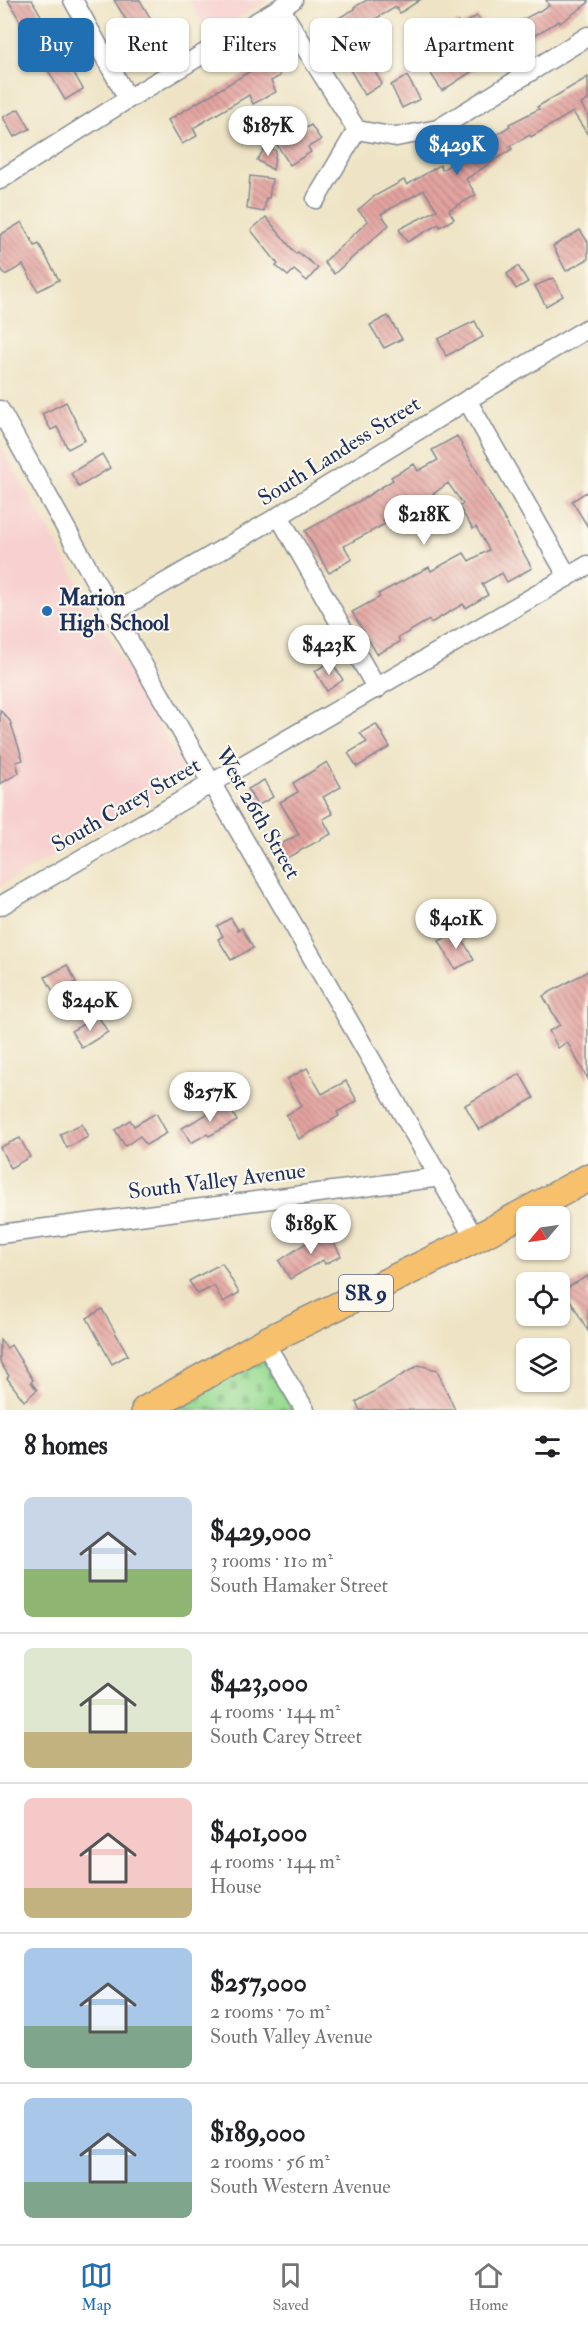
<!DOCTYPE html>
<html lang="en">
<head>
<meta charset="utf-8">
<style>
	body { margin:0; font-family:"IM FELL Double Pica",serif; background:#f6f6f6; color:#202124; height:100vh; display:flex; flex-direction:column; font-size:22px; white-space:nowrap }
	* { box-sizing:border-box; margin:0 }
	p { font-size:20px; color:#757577 }
	.icon { flex:none; width:33px; height:33px; fill:none; stroke:currentColor; stroke-width:2; stroke-linecap:round; stroke-linejoin:round }
	.map { position:relative; height:1410px; overflow:hidden }
	.sheet { display:flex; flex-direction:column; background:#fff; flex:1 }
	.sheet>* { flex:none }
	.hud { position:absolute; left:18px; top:18px; width:552px; height:54px; display:flex; gap:12px }
	.needle { width:39px; rotate:241deg }
	.controls { position:absolute; left:516px; top:1206px; display:grid; gap:12px }
	.controls a { display:grid; place-items:center; width:54px; height:54px; border-radius:9px; background:#fff; box-shadow:0 2px 4px #0004; font-size:30px }
	.price { position:absolute; translate:-50% -51px; padding:0 14px; border-radius:21px; background:#fff; color:#222; font-size:20px; line-height:39px; filter:drop-shadow(0 2px 3px #0008) }
	.price::after { content:''; position:absolute; left:50%; top:36px; width:18px; height:14px; margin-left:-9px; background:inherit; clip-path:polygon(0 0,100% 0,50% 100%) }
	.price.active { background:#1f6fb2; color:#fff }
	ul { padding:0; list-style:none }
	li { display:flex; align-items:center; gap:18px; height:150px; padding:0 24px }
	li+li { border-top:2px solid #e0e0e0 }
	li span { display:grid; place-items:center; flex:none; width:168px; height:120px; border-radius:9px; color:#555 }
	li>.icon { margin-inline-start:auto }
	span .icon { width:72px; height:72px; fill:#fffc; stroke-width:1 }
	li b { font-size:26px }
	h2 { display:flex; justify-content:space-between; align-items:center; height:72px; padding:0 24px; font-size:26px }
	.chip { padding:0 21px; border-radius:9px; background:#fff; box-shadow:0 2px 4px #0004; font-size:21px; line-height:54px }
	.chip.active { background:#1f6fb2; color:#fff }
	.menu { display:flex; justify-content:space-around; align-items:center; height:84px; border-top:2px solid #e0e0e0; background:#fff; font-size:16px; color:#757577 }
	.menu a { display:grid; justify-items:center; gap:3px }
	.menu .active { color:#1f6fb2 }
	.map>svg:first-child { display:block }
</style>
</head>
<body>
<div class="map">
<svg width="588" height="1410" viewBox="0 0 588 1410">
	<defs>
		<pattern id="cemetery-stones" width="16" height="16" patternUnits="userSpaceOnUse" patternTransform="scale(1.5)"><rect width="16" height="16" fill="#98db93"/><path d="M2 7V4a2 2 0 0 1 4 0v3zM10 15v-3a2 2 0 0 1 4 0v3z" fill="#82bc81"/></pattern>
		<pattern id="building-back-hatch" width="6" height="6" patternUnits="userSpaceOnUse" patternTransform="scale(1.5)"><rect width="6" height="6" fill="#e4a4a0"/><path d="M-1 5l2 2M0 0l6 6M5-1l2 2" fill="none" stroke="#b88686"/></pattern>
	</defs>
	<rect width="100%" height="100%" fill="#fbf7ec"/>
	<filter id="ink" filterUnits="userSpaceOnUse"><feTurbulence type="fractalNoise" baseFrequency=".0167" numOctaves="2"/><feDisplacementMap in="SourceGraphic" scale="12" xChannelSelector="R" yChannelSelector="G"/><feConvolveMatrix kernelMatrix="1 2 1 2 8 2 1 2 1" color-interpolation-filters="sRGB"/></filter>
	<filter id="wash" filterUnits="userSpaceOnUse"><feTurbulence type="fractalNoise" baseFrequency=".008" numOctaves="4" result="noise"/><feDisplacementMap in="SourceGraphic" scale="24" xChannelSelector="R" yChannelSelector="G"/><feGaussianBlur stdDeviation="1.35" result="paint"/><feColorMatrix in="noise" values="0 0 0 0 0 0 0 0 0 0 0 0 0 0 0 0 0 1.4 0 .05"/><feComposite in="paint" operator="in"/></filter>
	<g filter="url(#wash)">
		<rect width="100%" height="100%" fill="#eee4c5"/>
		<g fill="#f7d0cf">
			<path d="M189,0H268L209,35Z"/>
			<path d="M0,444L188,778L0,886Z"/>
		</g>
		<path fill="url(#cemetery-stones)" stroke="#5a8578" stroke-width="1.5" d="M262,1357L293,1410H171Z"/>
		<g id="blocks">
			<g fill="url(#building-back-hatch)">
				<path d="M8,0H32L83,89L65,100Z"/>
				<path d="M114,0H140L163,41L145,51Z"/>
				<path d="M367,0H420L400,13L396,7L375,19L389,41L365,54L382,84L365,95L324,26L355,9L354,7Z"/>
				<path d="M546,0H588V3L560,23L559,21L528,39L526,36L442,91L428,69L449,57L437,35L458,22L460,26L477,16L491,36L549,6Z"/>
				<path d="M271,59L280,76L271,81L276,92L253,104L249,95L193,128L197,136L182,144L168,120Z"/>
				<path d="M407,76L420,99L402,108L391,85Z"/>
				<path d="M588,77V100L581,104L588,116V135L573,112L531,137L530,135L510,146L512,149L466,179L476,195L449,210L454,219L440,227L439,224L407,242L399,229L437,210L424,190L381,214L389,225L334,274L324,262L368,221L358,210L373,197L404,180L407,185L440,165L442,170L510,126L509,124L539,109L537,107Z"/>
				<path d="M19,109L30,129L14,137L3,117Z"/>
				<path d="M311,125L321,140L308,147L311,152L290,165L277,145Z"/>
				<path d="M267,145L276,151L273,170L257,160Z"/>
				<path d="M250,176L272,179L269,198H266L264,212L247,209Z"/>
				<path d="M266,217L296,254L298,252L318,268L307,281L294,270L288,276L276,266L278,264L251,230Z"/>
				<path d="M22,222L35,246L39,244L59,280L38,291L23,265L5,275L0,266V235Z"/>
				<path d="M580,230L588,242V259L566,271L553,246Z"/>
				<path d="M518,266L528,282L516,289L507,274Z"/>
				<path d="M553,278L563,296L546,306L535,286Z"/>
				<path d="M388,316L402,339L384,348L370,325Z"/>
				<path d="M475,321L483,337L446,356L438,339Z"/>
				<path d="M66,402L85,440L68,449L57,427L51,430L42,414Z"/>
				<path d="M457,436L532,568L507,582L502,573L482,584L488,595L466,608L463,604L431,623L429,620L398,638L400,642L377,654L352,612L380,597L378,594L429,567L431,571L464,553L469,561L489,550L476,527L473,529L459,507L463,504L448,483L432,495L438,505L415,518L407,504L383,520L385,524L344,546L352,559L329,573L305,531L361,500L393,480L391,477L414,464L418,471L438,460L432,450Z"/>
				<path d="M102,454L110,468L79,487L71,473Z"/>
				<path d="M588,491V527L572,501Z"/>
				<path d="M331,661L343,680L327,691L315,671Z"/>
				<path d="M0,710L10,721L23,760L16,762L19,773L0,784Z"/>
				<path d="M376,724L390,747L357,767L348,753L367,742L360,733Z"/>
				<path d="M327,762L341,787L323,797L333,814L323,819L331,834L283,860L276,847L299,834L280,802L298,792L293,783Z"/>
				<path d="M264,780L273,797L257,806L248,789Z"/>
				<path d="M231,918L238,930L242,928L253,948L231,960L218,939L223,936L217,926Z"/>
				<path d="M458,932L474,960L455,969L439,941Z"/>
				<path d="M67,965L76,982L54,993L45,977Z"/>
				<path d="M588,971V1079L567,1042L558,1048L549,1031L560,1025L543,996Z"/>
				<path d="M98,1016L108,1032L82,1048L71,1031Z"/>
				<path d="M307,1068L322,1094L346,1081L357,1101L337,1112L339,1116L299,1139L286,1115L302,1106L287,1079Z"/>
				<path d="M520,1074L534,1098L479,1130L465,1105Z"/>
				<path d="M227,1103L237,1121L209,1136L207,1134L191,1143L182,1128Z"/>
				<path d="M156,1113L167,1133L146,1145L140,1136L125,1146L115,1130L130,1120L134,1126Z"/>
				<path d="M82,1124L88,1137L67,1148L60,1134Z"/>
				<path d="M20,1138L30,1157L10,1168L0,1147Z"/>
				<path d="M327,1229L341,1256L325,1264L323,1260L290,1279L279,1261Z"/>
				<path d="M222,1263L239,1293L223,1302L214,1286L198,1294L189,1281Z"/>
				<path d="M588,1276V1331L564,1289Z"/>
				<path d="M102,1309L128,1355L112,1364L87,1318Z"/>
				<path d="M0,1340L7,1348L11,1345L33,1380L31,1382L37,1390L24,1401L7,1378L9,1376L0,1362Z"/>
				<path d="M419,1365L437,1370L455,1410H360L356,1402Z"/>
			</g>
		</g>
	</g>
	<g filter="url(#ink)">
		<use href="#blocks" fill-opacity="0" stroke="#848a92" stroke-width="1.5"/>
		<g fill="none" stroke-linecap="round" stroke-linejoin="round">
			<defs>
				<g id="minor">
					<path d="M73,0L128,99"/>
					<path d="M280,8L357,130"/>
					<path d="M357,130L396,137L438,129L588,36"/>
					<path d="M0,180L128,99L293,0"/>
					<path d="M316,199L357,130"/>
					<path d="M467,400L568,577"/>
					<path d="M0,410L113,613L475,1239"/>
					<path d="M279,516L377,689"/>
					<path d="M113,613L279,516L467,400L588,328"/>
					<path d="M0,906L588,565"/>
					<path d="M0,1234L441,1177"/>
					<path d="M264,1342L305,1410"/>
				</g>
				<path id="highway" d="M145,1410L264,1342L475,1239L588,1178"/>
			</defs>
			<use href="#minor" stroke="#848a92" stroke-width="21"/>
			<use href="#highway" stroke="#848a92" stroke-width="30"/>
			<use href="#minor" stroke="#fff" stroke-width="18"/>
			<use href="#highway" stroke="#f7c06c" stroke-width="27"/>
		</g>
	</g>
	<circle fill="#1f6fb2" stroke="#fbf7ec" stroke-width="2" cx="47" cy="611" r="6"/>
	<g text-anchor="middle" dominant-baseline="central" stroke-width="4.5" stroke-linejoin="round" paint-order="stroke">
		<rect fill="#fbf7ec" stroke="#5e6b89" stroke-width="1.5" x="339" y="1275" width="54" height="36" rx="4.5"/>
		<g font-size="21" font-weight="bold" fill="#1b2f5e">
			<text x="366" y="1293">SR 9</text>
		</g>
		<g font-size="22" fill="#1b2f5e" stroke="#fbf7ec">
			<text transform="translate(339 451) rotate(-32)">South Landess Street</text>
			<text transform="translate(126 805) rotate(-30)">South Carey Street</text>
			<text transform="translate(258 813) rotate(60)">West 26th Street</text>
			<text transform="translate(217 1181) rotate(-7)">South Valley Avenue</text>
		</g>
		<g font-size="22" font-weight="bold" fill="#1b2f5e" stroke="#fbf7ec" text-anchor="start">
			<text x="59" y="598">Marion<tspan x="59" dy="25">High School</tspan></text>
		</g>
	</g>
</svg>
<div class="controls">
<a><svg class="needle" viewBox="-14 -14 28 28"><path d="M0-13l5 13h-10z" fill="#e53935"/><path d="M0 13l5-13h-10z" fill="#757577"/></svg></a>
<a><svg class="icon" aria-label="locate" viewBox="0 0 24 24"><circle cx="12" cy="12" r="6"/><path d="M12 2v4M12 18v4M2 12h4M18 12h4"/></svg></a>
<a><svg class="icon" aria-label="layers" viewBox="0 0 24 24"><path d="M12 4l9 5-9 5-9-5zM3 14l9 5 9-5"/></svg></a>
</div>
<b class="price" style="left:268px;top:157px">$187K</b>
<b class="price active" style="left:457px;top:176px">$429K</b>
<b class="price" style="left:424px;top:546px">$218K</b>
<b class="price" style="left:329px;top:676px">$423K</b>
<b class="price" style="left:456px;top:950px">$401K</b>
<b class="price" style="left:90px;top:1032px">$240K</b>
<b class="price" style="left:210px;top:1123px">$257K</b>
<b class="price" style="left:311px;top:1255px">$189K</b>
<div class="hud">
<a class="chip active">Buy</a>
<a class="chip">Rent</a>
<a class="chip">Filters</a>
<a class="chip">New</a>
<a class="chip">Apartment</a>
</div>
</div>
<section class="sheet">
<h2>8 homes<svg class="icon" aria-label="filters" viewBox="0 0 24 24"><path d="M4 7h16M4 17h16"/><circle cx="9" cy="7" r="2"/><circle cx="15" cy="17" r="2"/></svg></h2>
<ul>
<li><span style="background:linear-gradient(#c9d6e8 60%,#8fb573 0)"><svg class="icon" aria-label="home" viewBox="0 0 24 24"><path d="M3 11l9-7 9 7M6 9v11h12V9"/></svg></span><div><b>$429,000</b><p>3 rooms · 110 m²</p><p>South Hamaker Street</p></div></li>
<li><span style="background:linear-gradient(#dfe7d0 70%,#c2b280 0)"><svg class="icon" aria-label="home" viewBox="0 0 24 24"><path d="M3 11l9-7 9 7M6 9v11h12V9"/></svg></span><div><b>$423,000</b><p>4 rooms · 144 m²</p><p>South Carey Street</p></div></li>
<li><span style="background:linear-gradient(#f6c9c9 75%,#c2b280 0)"><svg class="icon" aria-label="home" viewBox="0 0 24 24"><path d="M3 11l9-7 9 7M6 9v11h12V9"/></svg></span><div><b>$401,000</b><p>4 rooms · 144 m²</p><p>House</p></div></li>
<li><span style="background:linear-gradient(#a9c7e8 65%,#7fa58c 0)"><svg class="icon" aria-label="home" viewBox="0 0 24 24"><path d="M3 11l9-7 9 7M6 9v11h12V9"/></svg></span><div><b>$257,000</b><p>2 rooms · 70 m²</p><p>South Valley Avenue</p></div></li>
<li><span style="background:linear-gradient(#a9c7e8 70%,#7fa58c 0)"><svg class="icon" aria-label="home" viewBox="0 0 24 24"><path d="M3 11l9-7 9 7M6 9v11h12V9"/></svg></span><div><b>$189,000</b><p>2 rooms · 56 m²</p><p>South Western Avenue</p></div></li>
</ul>
</section>
<nav class="menu">
<a class="active"><svg class="icon" aria-label="map" viewBox="0 0 24 24"><path d="M3 6l6-2 6 2 6-2v14l-6 2-6-2-6 2zM9 4v14M15 6v14"/></svg>Map</a>
<a><svg class="icon" aria-label="saved" viewBox="0 0 24 24"><path d="M7 4h10v16l-5-4-5 4z"/></svg>Saved</a>
<a><svg class="icon" aria-label="home" viewBox="0 0 24 24"><path d="M3 11l9-7 9 7M6 9v11h12V9"/></svg>Home</a>
</nav>
</body>
</html>
